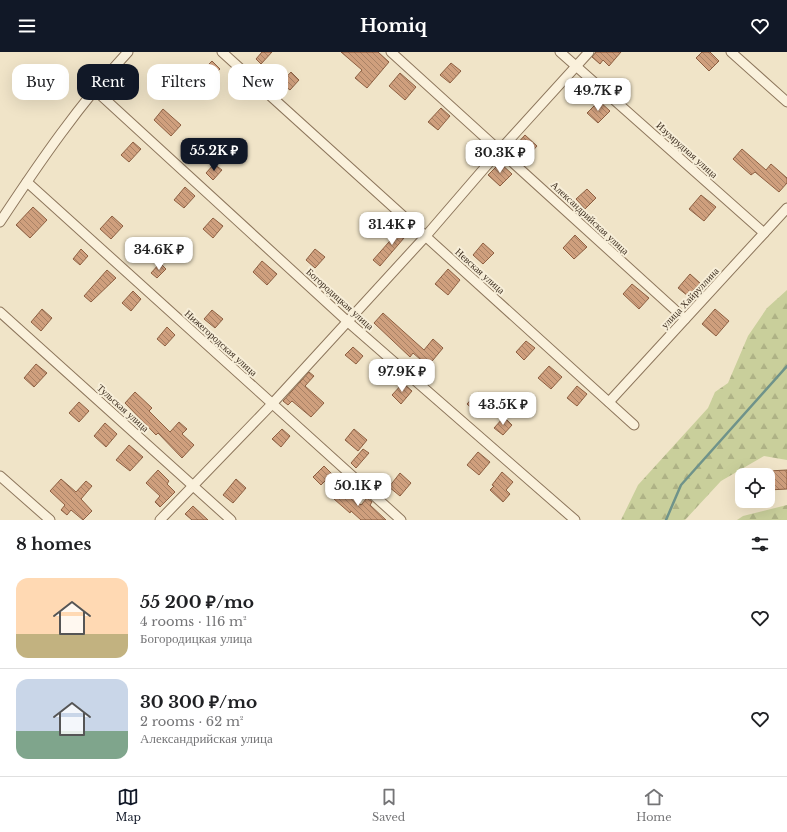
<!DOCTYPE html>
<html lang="en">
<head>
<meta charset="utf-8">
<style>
	body { margin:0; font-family:"Libre Baskerville",serif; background:#f2f2f2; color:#202124; height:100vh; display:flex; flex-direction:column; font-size:15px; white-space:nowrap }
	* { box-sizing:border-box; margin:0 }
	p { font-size:13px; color:#757577 }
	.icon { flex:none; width:22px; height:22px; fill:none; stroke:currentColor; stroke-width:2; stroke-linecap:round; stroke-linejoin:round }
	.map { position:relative; height:468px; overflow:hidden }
	.sheet { display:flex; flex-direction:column; background:#fff; flex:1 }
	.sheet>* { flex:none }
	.top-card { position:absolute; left:12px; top:12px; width:400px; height:36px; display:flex; gap:8px }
	.buttons { position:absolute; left:735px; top:416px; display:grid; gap:8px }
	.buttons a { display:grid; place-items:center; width:40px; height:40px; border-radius:8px; background:#fff; box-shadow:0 4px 16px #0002; font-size:20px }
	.price { position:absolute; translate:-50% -34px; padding:0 9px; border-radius:8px; background:#fff; color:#222; font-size:13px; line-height:26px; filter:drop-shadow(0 1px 2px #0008) }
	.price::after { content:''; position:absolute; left:50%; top:24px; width:12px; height:9px; margin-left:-6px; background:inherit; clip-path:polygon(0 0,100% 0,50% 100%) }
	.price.active { background:#111827; color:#fff }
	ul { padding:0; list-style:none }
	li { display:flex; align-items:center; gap:12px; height:100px; padding:0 16px }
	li+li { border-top:1px solid #e0e0e0 }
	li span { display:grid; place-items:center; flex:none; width:112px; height:80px; border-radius:12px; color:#555 }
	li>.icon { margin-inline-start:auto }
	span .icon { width:48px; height:48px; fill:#fffc; stroke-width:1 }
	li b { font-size:17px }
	h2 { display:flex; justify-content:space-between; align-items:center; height:48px; padding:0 16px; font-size:17px }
	.tag { padding:0 14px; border-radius:12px; background:#fff; box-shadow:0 4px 16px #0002; font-size:14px; line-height:36px }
	.tag.active { background:#111827; color:#fff }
	header { display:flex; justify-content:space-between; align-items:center; height:52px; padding:0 16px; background:#111827; color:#fff; font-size:18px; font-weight:700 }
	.menu { display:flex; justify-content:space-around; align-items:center; height:56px; border-top:1px solid #e0e0e0; background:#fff; font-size:11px; color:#757577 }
	.menu a { display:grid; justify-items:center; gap:2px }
	.menu .active { color:#111827 }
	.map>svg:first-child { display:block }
</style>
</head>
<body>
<header><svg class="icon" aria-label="menu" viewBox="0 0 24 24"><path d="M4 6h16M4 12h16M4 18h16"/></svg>Homiq<svg class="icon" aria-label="heart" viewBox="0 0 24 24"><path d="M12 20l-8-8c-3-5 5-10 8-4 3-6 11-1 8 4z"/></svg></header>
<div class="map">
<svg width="787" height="468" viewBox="0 0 787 468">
	<defs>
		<pattern id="forest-firs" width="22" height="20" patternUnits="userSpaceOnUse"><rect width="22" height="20" fill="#c9cf9b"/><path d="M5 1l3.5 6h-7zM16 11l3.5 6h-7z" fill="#aeb285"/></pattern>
		<pattern id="building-back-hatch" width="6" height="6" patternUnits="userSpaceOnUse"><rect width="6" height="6" fill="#cf9f7d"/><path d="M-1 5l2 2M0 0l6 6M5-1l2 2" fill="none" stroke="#a98266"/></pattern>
	</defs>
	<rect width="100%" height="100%" fill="#f0e4c8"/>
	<g fill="url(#forest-firs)">
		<path d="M787,238V408L764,404L721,429L685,468H621L638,433L708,356L715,340L728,331L748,284L767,256Z"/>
		<path d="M787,453V468H737L743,464Z"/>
	</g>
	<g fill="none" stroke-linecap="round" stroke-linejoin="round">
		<path stroke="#6f938a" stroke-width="2.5" d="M666,468L681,433L787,314"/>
	</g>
	<g fill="url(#building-back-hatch)" stroke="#8d5f41">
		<path d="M262,0H272L261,12L256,7Z"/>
		<path d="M341,0H378L389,10L367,36L355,26L362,18Z"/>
		<path d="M596,0H621L609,14L603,8L600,12L592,5Z"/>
		<path d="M702,0H710L719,9L709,19L696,6Z"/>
		<path d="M212,9L220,17L209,28L201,20Z"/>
		<path d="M451,11L461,19L450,31L440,23Z"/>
		<path d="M291,20L299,28L290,38L281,31Z"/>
		<path d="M400,21L416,35L405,48L389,34Z"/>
		<path d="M599,49L610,59L598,71L587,61Z"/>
		<path d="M441,56L450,64L438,78L428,70Z"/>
		<path d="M163,57L181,73L171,84L154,68Z"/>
		<path d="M525,83L537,94L528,104L516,93Z"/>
		<path d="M133,90L141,97L129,110L121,103Z"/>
		<path d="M742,97L766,118L771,112L787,126V131L779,140L755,120L751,123L733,107Z"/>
		<path d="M500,111L512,122L500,134L488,123Z"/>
		<path d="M214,112L222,118L213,128L206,121Z"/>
		<path d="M185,135L195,144L184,156L174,148Z"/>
		<path d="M587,137L596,146L585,157L576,147Z"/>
		<path d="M701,143L716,155L704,169L689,157Z"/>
		<path d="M33,155L47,168L30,186L16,173Z"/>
		<path d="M112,164L123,174L111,187L100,177Z"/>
		<path d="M213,166L223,174L213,186L203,177Z"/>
		<path d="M404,173L410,179L380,214L373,208Z"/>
		<path d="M575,183L587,195L574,207L563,196Z"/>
		<path d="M143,190L150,197L140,208L132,201Z"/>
		<path d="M483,191L494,201L483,212L473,203Z"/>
		<path d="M81,197L88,204L80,213L73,207Z"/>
		<path d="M315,197L325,205L315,216L306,208Z"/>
		<path d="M262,209L277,222L267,233L253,220Z"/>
		<path d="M160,211L166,217L157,226L151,221Z"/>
		<path d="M448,217L460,228L448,243L435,232Z"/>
		<path d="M107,218L116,226L91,250L84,244Z"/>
		<path d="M690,222L700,231L688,244L678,236Z"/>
		<path d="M632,232L649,246L639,257L623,242Z"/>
		<path d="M133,239L141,247L131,259L122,251Z"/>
		<path d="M42,257L52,266L41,279L31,270Z"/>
		<path d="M715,257L729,269L716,284L702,272Z"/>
		<path d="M212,258L223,267L215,276L204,267Z"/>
		<path d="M383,261L424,298L433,287L443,296L428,314L413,301L410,305L374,271Z"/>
		<path d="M167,275L175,283L165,294L157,287Z"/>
		<path d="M526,289L535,296L524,308L516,300Z"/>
		<path d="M353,295L363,304L356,312L345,303Z"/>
		<path d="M36,312L47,321L34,335L24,326Z"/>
		<path d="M549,314L562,325L551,337L538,326Z"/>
		<path d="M309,320L314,324L305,334L324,351L311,365L292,349L288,353L283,349Z"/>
		<path d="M403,331L412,339L401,352L392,343Z"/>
		<path d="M577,334L587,342L577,354L567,346Z"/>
		<path d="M135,340L152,356L149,359L170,380L179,370L187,377L182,382L194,393L182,406L158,381L156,383L125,351Z"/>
		<path d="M478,340L489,350L478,362L467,352Z"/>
		<path d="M79,350L89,359L79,370L69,361Z"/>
		<path d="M504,365L512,373L503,383L494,376Z"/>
		<path d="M105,371L117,382L106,395L94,384Z"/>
		<path d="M282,377L290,384L281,395L272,387Z"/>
		<path d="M354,377L367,388L358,399L345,388Z"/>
		<path d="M129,393L143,405L130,419L116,408Z"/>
		<path d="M363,397L369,401L356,416L351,411Z"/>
		<path d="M478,400L490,410L479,423L467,413Z"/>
		<path d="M324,414L332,422L321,433L313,425Z"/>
		<path d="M158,418L169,429L167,432L175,440L160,455L155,450L160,444L146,431Z"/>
		<path d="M787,418V437L768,438V419Z"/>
		<path d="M502,420L513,430L506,438L510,442L503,450L490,438L494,434L492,433Z"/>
		<path d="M400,421L411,431L400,444L389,435Z"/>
		<path d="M61,427L76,440L86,429L92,434L81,447L92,459L83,468L71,458L67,463L61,458L65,453L50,439Z"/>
		<path d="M236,427L246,436L233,451L223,443Z"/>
		<path d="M342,437L361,453L367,446L372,450L370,453L386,468H361L351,459L350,461L334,447Z"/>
		<path d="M193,454L208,468H192L185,462Z"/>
	</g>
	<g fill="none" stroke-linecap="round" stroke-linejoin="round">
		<defs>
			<g id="street">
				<path d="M222,0L634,373"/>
				<path d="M391,0L685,267"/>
				<path d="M560,0L764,181"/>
				<path d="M731,0L787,50"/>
				<path d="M95,38L347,269L575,468"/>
				<path d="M27,130L401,468"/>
				<path d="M0,170C39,111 80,51 128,0"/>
				<path d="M0,260L231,468"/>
				<path d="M609,350L787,156"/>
				<path d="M0,424L50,468"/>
				<path d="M160,468L272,352L425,185L500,98L589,0"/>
			</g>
		</defs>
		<use href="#street" stroke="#8d765c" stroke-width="11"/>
		<use href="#street" stroke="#faf1dc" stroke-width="9"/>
	</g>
	<g text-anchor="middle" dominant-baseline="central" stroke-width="4" stroke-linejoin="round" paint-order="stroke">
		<g font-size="10" fill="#3d2e20" stroke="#f7eed8">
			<text transform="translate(687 98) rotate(42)">Изумрудная улица</text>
			<text transform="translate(590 166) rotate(43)">Александрийская улица</text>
			<text transform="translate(480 219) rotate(42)">Невская улица</text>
			<text transform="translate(690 246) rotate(-47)">улица Хайруллина</text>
			<text transform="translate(340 247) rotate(42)">Богородицкая улица</text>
			<text transform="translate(221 291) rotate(42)">Нижегородская улица</text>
			<text transform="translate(123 356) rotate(42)">Тульская улица</text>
		</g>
	</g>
</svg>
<div class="buttons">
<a><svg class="icon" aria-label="locate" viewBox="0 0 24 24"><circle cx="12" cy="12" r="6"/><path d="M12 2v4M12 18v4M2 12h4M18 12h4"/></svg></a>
</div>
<b class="price" style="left:598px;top:60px">49.7K ₽</b>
<b class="price active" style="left:214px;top:120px">55.2K ₽</b>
<b class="price" style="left:500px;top:122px">30.3K ₽</b>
<b class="price" style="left:392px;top:194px">31.4K ₽</b>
<b class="price" style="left:159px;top:219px">34.6K ₽</b>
<b class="price" style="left:402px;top:341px">97.9K ₽</b>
<b class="price" style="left:503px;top:374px">43.5K ₽</b>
<b class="price" style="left:358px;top:455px">50.1K ₽</b>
<div class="top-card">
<a class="tag">Buy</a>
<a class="tag active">Rent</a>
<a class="tag">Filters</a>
<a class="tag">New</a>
</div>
</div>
<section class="sheet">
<h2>8 homes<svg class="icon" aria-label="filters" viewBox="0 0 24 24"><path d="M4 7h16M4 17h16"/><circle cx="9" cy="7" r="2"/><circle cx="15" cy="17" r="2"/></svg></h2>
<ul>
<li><span style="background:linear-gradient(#ffd9b3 70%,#c2b280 0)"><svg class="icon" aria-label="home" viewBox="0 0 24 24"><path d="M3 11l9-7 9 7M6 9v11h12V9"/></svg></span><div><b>55 200 ₽/mo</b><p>4 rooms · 116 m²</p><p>Богородицкая улица</p></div><svg class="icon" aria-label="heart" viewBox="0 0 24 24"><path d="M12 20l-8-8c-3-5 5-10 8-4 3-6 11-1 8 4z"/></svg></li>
<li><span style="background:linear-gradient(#c9d6e8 65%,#7fa58c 0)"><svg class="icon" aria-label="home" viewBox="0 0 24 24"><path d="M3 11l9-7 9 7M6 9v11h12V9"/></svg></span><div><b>30 300 ₽/mo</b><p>2 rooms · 62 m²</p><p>Александрийская улица</p></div><svg class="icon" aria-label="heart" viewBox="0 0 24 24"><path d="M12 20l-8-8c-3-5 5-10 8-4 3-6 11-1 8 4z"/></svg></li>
</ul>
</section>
<nav class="menu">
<a class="active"><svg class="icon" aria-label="map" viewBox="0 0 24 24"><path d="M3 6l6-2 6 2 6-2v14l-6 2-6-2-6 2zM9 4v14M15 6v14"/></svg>Map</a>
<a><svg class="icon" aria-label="saved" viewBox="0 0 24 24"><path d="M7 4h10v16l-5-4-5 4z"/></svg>Saved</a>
<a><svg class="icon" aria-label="home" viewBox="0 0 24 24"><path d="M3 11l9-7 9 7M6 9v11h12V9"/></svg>Home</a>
</nav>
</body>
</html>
